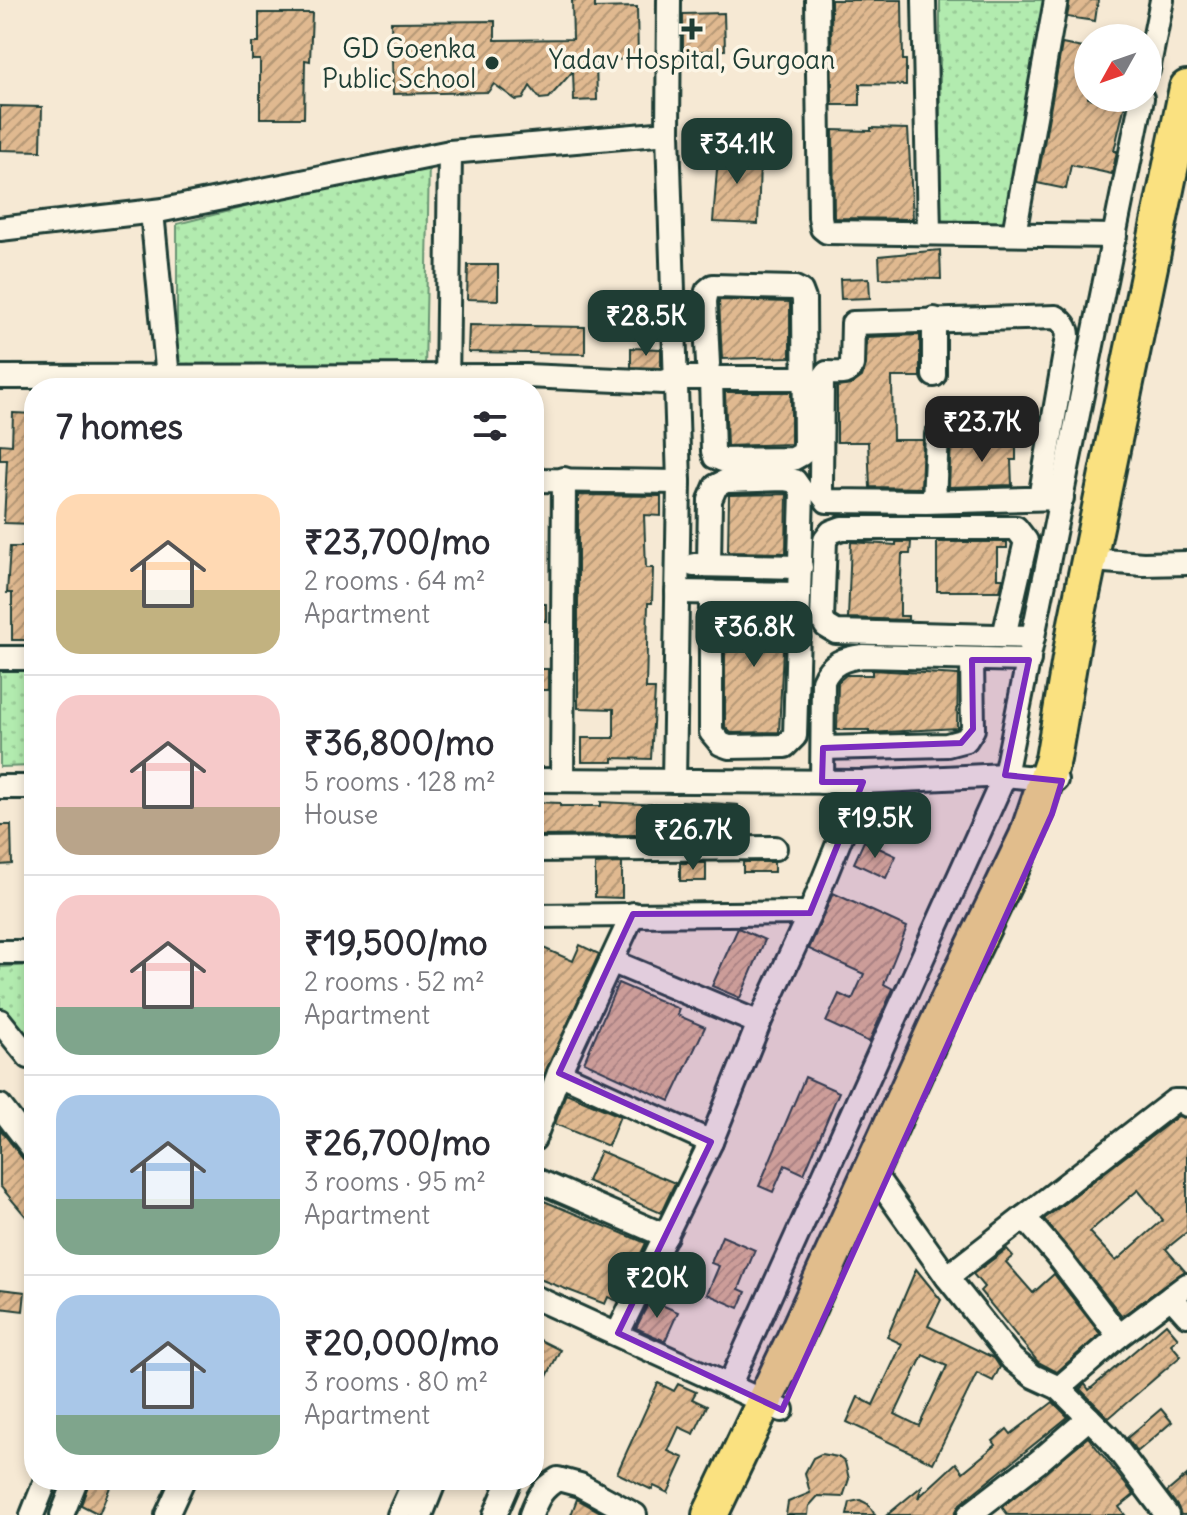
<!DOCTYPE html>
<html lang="en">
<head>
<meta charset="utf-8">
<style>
	body { margin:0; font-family:Delius,sans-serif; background:#f2f2f3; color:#2b2b33; height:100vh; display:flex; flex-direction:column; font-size:30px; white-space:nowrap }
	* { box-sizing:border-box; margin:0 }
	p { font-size:26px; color:#7c7c81 }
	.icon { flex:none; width:44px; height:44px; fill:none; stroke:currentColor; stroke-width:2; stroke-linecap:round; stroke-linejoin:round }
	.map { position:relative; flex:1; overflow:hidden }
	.panel { position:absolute; left:24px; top:378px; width:520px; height:1112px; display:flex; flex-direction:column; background:#fff; border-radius:32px; box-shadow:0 4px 12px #0003 }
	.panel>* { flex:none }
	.needle { width:52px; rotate:230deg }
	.controls { position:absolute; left:1074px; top:24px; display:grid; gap:16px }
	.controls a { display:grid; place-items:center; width:88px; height:88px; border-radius:50%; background:#fff; box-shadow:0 4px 12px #0003; font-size:40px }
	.price { position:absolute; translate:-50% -68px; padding:0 18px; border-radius:16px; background:#1f3d34; color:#fff; font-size:26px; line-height:52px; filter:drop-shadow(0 2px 4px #0008) }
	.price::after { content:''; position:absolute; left:50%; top:48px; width:24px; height:18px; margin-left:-12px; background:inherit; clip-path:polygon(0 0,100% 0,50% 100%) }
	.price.active { background:#222; color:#fff }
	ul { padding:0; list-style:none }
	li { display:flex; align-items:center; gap:24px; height:200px; padding:0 32px }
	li+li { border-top:2px solid #e1e1e2 }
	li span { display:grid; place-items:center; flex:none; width:224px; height:160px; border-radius:24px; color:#555 }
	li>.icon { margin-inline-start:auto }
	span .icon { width:96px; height:96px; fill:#fffc; stroke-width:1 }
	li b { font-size:34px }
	h2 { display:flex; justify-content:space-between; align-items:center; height:96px; padding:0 32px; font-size:34px }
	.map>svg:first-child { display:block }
</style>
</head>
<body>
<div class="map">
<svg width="1187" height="1515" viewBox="0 0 1187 1515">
	<defs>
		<pattern id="park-dots" width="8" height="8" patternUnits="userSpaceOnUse" patternTransform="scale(2)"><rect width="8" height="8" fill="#b2ebaf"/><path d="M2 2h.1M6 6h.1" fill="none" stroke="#99ca97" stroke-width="1.8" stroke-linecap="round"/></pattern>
		<pattern id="building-hatch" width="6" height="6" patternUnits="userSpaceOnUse" patternTransform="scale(2)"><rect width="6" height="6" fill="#e0b990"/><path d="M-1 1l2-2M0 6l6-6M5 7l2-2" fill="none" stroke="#b59876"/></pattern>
	</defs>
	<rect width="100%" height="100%" fill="#f6e9d4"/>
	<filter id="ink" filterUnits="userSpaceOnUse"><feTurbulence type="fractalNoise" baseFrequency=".0125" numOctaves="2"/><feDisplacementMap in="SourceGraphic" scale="16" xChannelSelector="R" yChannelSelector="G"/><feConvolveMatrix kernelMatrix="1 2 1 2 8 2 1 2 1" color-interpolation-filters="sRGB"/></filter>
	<g filter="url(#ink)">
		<g fill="url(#park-dots)" stroke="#689472" stroke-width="2">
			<path d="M940,0H1046L1007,224L940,223Z"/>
			<path d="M429,161L425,373L177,372V224Z"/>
			<path d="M34,668V766L0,767V669Z"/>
			<path d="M34,965V1049L0,1008V967Z"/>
		</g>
		<g fill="url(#building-hatch)" stroke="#1f3d34" stroke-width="2" fill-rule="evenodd">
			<path d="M572,0H595V8L637,7L638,59L596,60L597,100L574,101L573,71L549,98L540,99L530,86L523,99L516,100L494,84L488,92L393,94L391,22L495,21V40L573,39Z"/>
			<path d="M831,0H902L903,60H906V85L860,84V105H832Z"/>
			<path d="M1070,0H1098L1095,21L1067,17Z"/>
			<path d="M259,13H312L310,61L305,60L304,118H260V60H252V43H259Z"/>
			<path d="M724,13L725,50L683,52V14Z"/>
			<path d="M1062,44L1088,49V98L1125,104L1114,151H1117L1112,174L1071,165L1066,189L1037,183Z"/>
			<path d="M0,106L42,107L41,151L0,150Z"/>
			<path d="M871,128L908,129L913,219L834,218L833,130L871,131Z"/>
			<path d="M719,143L750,145L749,162H760L758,224L713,222Z"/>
			<path d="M940,250L941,279L880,278L879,256Z"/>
			<path d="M468,265H498V300L467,299Z"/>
			<path d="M869,278L870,298L841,299L840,279Z"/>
			<path d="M719,300L790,302V357L722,359Z"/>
			<path d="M469,325L585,327V354L468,352Z"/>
			<path d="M920,335V377H892L893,440H923L921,488L870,487L868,442H837V387L851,385L862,377L866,365L867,337Z"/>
			<path d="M631,348L661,349V368L631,367Z"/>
			<path d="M725,392H791V444L727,446Z"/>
			<path d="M13,413L34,414V524L4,523L7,460H0V444L12,445Z"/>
			<path d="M1016,441V460H1011L1012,485L949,487L951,442Z"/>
			<path d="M787,494L786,553L728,552L729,495Z"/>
			<path d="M578,495L661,496V516L644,515L646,568H653L652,603H648L646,689H655L651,759L613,758V762H582V738H614V709L578,708Z"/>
			<path d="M851,542L896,545V542H911L910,554H902L900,601V616H908V620L848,618Z"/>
			<path d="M937,542H1007V548H997V578H1003L1000,591H937Z"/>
			<path d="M10,547H34V640H12V593H7Z"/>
			<rect x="534" y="604" width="12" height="17"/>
			<path d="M725,607L769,610V608H785L779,732L731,733L725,727Z"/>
			<rect x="534" y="669" width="14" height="21"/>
			<path d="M872,670L958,675L957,728L869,733V730H837L838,682L846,675H872Z"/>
			<path d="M682,801L738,805V834L534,836V802L560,803V806H601V802L682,806Z"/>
			<path d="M0,825H11L12,864L0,865Z"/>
			<path d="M864,841L896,856L886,878L854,863Z"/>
			<rect x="743" y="862" width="31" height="10"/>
			<path d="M622,863V898L595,897V864Z"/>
			<rect x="680" y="863" width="26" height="18"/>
			<path d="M833,893L907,927L884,984L893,989L869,1042L826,1022L839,994L852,1000L864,974L809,949Z"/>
			<path d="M738,928L765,940L740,998L712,986Z"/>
			<path d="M534,944L573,961L580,945L599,954L534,1099Z"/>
			<path d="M618,983L679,1009L677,1015L705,1027L670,1101L584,1062Z"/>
			<path d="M805,1077L839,1092L804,1174L785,1165L773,1192L759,1186Z"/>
			<path d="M566,1093L620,1116L608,1146L555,1124Z"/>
			<path d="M1178,1116L1187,1119V1232L1166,1249L1185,1271L1122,1316L1044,1219ZM1138,1190L1163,1220L1116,1261L1089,1232Z"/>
			<path d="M0,1129L23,1159L34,1164V1226L0,1186Z"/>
			<path d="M600,1151L675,1183L661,1213L587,1181Z"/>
			<path d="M544,1201L646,1243L618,1301L608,1297L605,1304L534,1277V1225Z"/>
			<path d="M722,1236L755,1250L739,1289L746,1292L739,1308L707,1294L719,1266L711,1263Z"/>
			<path d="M1007,1249L1013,1256L1006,1262L1033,1293L1054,1274L1100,1334L1057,1372L1038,1362L980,1291L984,1287L973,1274Z"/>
			<path d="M916,1269L941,1300L928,1326L994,1358L1000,1367L993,1381L977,1373L933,1463L847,1422L858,1397L873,1405L902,1344L887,1337ZM923,1355L947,1366L919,1426L895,1414Z"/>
			<path d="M0,1289L25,1292L23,1311L0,1308Z"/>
			<path d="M650,1300L678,1312L665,1341L636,1328Z"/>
			<path d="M1166,1324L1178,1338L1171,1344L1181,1356L1109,1418L1080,1389L1085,1384L1089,1390Z"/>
			<path d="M534,1337L560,1350L534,1403Z"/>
			<path d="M658,1383L674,1391L678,1384L696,1392L692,1399L707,1406L694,1434L679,1427L668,1451L684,1458L668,1493L654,1486L652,1490L617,1473Z"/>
			<path d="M1053,1402L1068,1417L960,1504L954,1515H887L922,1486L918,1498L956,1463L963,1472L996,1445L993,1441L1007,1429L1011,1434Z"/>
			<path d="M1161,1409L1172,1422L1137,1452L1127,1438Z"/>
			<path d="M1088,1437L1134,1495L1119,1507L1125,1515H1008L1002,1507Z"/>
			<path d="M821,1454L838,1457L845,1462L849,1479L843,1497L818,1496L809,1506L808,1515H786L788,1502L810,1493L805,1473L813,1458Z"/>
			<path d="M1187,1475V1515H1181L1178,1507L1167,1492Z"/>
			<path d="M90,1480H113L99,1514L81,1505Z"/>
			<path d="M577,1499L606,1515H571Z"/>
			<path d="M860,1500L868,1504L875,1515H847L850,1502Z"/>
		</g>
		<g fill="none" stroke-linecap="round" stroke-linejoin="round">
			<defs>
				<g id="minor">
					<path d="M669,0L668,133L679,482L674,781"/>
					<path d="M817,0L820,217L822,228L827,232L1115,236"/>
					<path d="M924,0L929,233"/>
					<path d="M1148,70L1162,0"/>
					<path d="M152,212L168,378"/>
					<path d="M0,229L163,210L450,152L668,133"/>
					<path d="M1014,234L1056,0"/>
					<path d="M934,319V375"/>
					<path d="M708,364L705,301L707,291L713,286L795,288L801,291L804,299L805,447L802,454L793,459L722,460L715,457L713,451L711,379"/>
					<path d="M0,377L526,376L663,382L676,378H805"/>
					<path d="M447,388L450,152"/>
					<path d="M534,480L679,482"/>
					<path d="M1040,498L1068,336C1068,327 1063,322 1056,317L853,323L852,365C847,376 838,373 827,373L822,380L821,482V493L827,501L926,502L1062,498"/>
					<path d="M934,501L937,435"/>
					<path d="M1105,561L1143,564L1187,563"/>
					<path d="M694,565L801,567"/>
					<path d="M709,565L710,500L716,486L726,481L784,479L795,481L802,491L795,736L785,746L729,747L721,744L711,732V592"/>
					<path d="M677,592L799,594"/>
					<path d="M1004,636L1026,541L1016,528H842L831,532L825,540L822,619L826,626L836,632L1033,637"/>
					<path d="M0,658H34"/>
					<path d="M823,748L947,745L966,740L973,729L972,660"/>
					<path d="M534,780L863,782L1005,775L1056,780"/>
					<path d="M562,780L564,479"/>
					<path d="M822,782L823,681C830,663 845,658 863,656L1029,660"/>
					<path d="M0,787H34"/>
					<path d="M534,850L775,848"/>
					<path d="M534,916L810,913"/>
					<path d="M0,952H34"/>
					<path d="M611,961L759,1023"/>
					<path d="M0,1021L29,1057H34"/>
					<path d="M559,1073L711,1142"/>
					<path d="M0,1106L34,1150"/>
					<path d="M534,1139L559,1073L633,914"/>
					<path d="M534,1179L666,1236"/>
					<path d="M881,1184L947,1277L1012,1359L1033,1376L1059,1388L1109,1438L1167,1515"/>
					<path d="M1024,1217L1061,1260L1119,1336"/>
					<path d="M947,1277L1174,1101H1182L1187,1105"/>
					<path d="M1187,1285L1171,1297L1187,1315"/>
					<path d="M534,1297L782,1410"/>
					<path d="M618,1333L711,1142L759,1023L810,913L863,782"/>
					<path d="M729,1386L1005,775L1142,98"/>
					<path d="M1059,1388L1119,1336L1171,1297"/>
					<path d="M32,1515L46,1480"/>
					<path d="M62,1515L76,1480"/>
					<path d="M167,1515L183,1480"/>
					<path d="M399,1515L415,1480"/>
					<path d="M421,1515L435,1480"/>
					<path d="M495,1515L510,1480"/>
					<path d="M531,1515C537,1498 542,1488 558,1479L580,1485L635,1515"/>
					<path d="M969,1515L1038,1462L1089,1418"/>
				</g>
				<path id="highway" d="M710,1515L796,1335L951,994L1027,836L1053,759L1076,623L1187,88"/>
			</defs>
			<use href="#minor" stroke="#1f3d34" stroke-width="28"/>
			<use href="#highway" stroke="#1f3d34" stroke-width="40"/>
			<use href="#minor" stroke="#fcf5e5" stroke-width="22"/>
			<use href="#highway" stroke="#fae180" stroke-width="34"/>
		</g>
	</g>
	<path fill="#7b2cbf" fill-opacity="0.2" stroke="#7b2cbf" stroke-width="6" stroke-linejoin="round" d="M972,660H1029L1005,775L1062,781L1052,814L782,1410L618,1333L711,1142L559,1073L633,914L810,913L863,782H822L823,748L961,743L973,729Z"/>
	<g fill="#1f3d34" stroke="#fcf5e5" stroke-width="3">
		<path d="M688 17h8v8h8v8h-8v8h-8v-8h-8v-8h8z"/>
		<circle cx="492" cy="63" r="8"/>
	</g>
	<g text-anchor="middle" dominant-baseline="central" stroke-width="7" stroke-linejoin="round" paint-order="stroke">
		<g font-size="26" fill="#1f3d34" stroke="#fcf5e5" text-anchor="end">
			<text x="476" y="48">GD Goenka<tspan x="476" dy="30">Public School</tspan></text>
			<text x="692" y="59" text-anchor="middle">Yadav Hospital, Gurgoan</text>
		</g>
	</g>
</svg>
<div class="controls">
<a><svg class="needle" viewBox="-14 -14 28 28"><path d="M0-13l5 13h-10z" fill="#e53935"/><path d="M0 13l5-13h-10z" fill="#7c7c81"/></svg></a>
</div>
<b class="price" style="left:737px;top:186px">₹34.1K</b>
<b class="price" style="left:646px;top:358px">₹28.5K</b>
<b class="price active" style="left:982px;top:464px">₹23.7K</b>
<b class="price" style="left:754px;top:669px">₹36.8K</b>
<b class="price" style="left:875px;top:860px">₹19.5K</b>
<b class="price" style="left:693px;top:872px">₹26.7K</b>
<b class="price" style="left:657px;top:1320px">₹20K</b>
<section class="panel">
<h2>7 homes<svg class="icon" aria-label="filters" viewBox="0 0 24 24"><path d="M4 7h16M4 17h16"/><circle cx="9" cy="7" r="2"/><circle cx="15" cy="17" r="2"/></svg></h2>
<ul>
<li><span style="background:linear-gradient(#ffd9b3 60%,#c2b280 0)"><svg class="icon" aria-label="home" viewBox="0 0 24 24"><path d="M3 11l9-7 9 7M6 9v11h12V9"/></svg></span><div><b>₹23,700/mo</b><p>2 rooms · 64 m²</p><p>Apartment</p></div></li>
<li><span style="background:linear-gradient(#f6c9c9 70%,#b9a48a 0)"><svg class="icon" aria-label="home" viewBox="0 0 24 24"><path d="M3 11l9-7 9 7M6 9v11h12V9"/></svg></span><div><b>₹36,800/mo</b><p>5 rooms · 128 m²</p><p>House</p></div></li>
<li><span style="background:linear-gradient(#f6c9c9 70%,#7fa58c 0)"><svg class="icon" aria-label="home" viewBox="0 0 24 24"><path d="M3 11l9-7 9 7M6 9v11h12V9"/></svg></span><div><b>₹19,500/mo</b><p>2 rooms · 52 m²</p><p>Apartment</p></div></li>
<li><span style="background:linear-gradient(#a9c7e8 65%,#7fa58c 0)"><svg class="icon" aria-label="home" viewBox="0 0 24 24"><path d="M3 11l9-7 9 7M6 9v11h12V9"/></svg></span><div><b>₹26,700/mo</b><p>3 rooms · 95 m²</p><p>Apartment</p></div></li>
<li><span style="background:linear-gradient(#a9c7e8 75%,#7fa58c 0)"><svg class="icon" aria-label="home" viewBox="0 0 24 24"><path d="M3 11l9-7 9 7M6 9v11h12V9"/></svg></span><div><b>₹20,000/mo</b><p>3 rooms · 80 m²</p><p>Apartment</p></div></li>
</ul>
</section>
</div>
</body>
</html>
